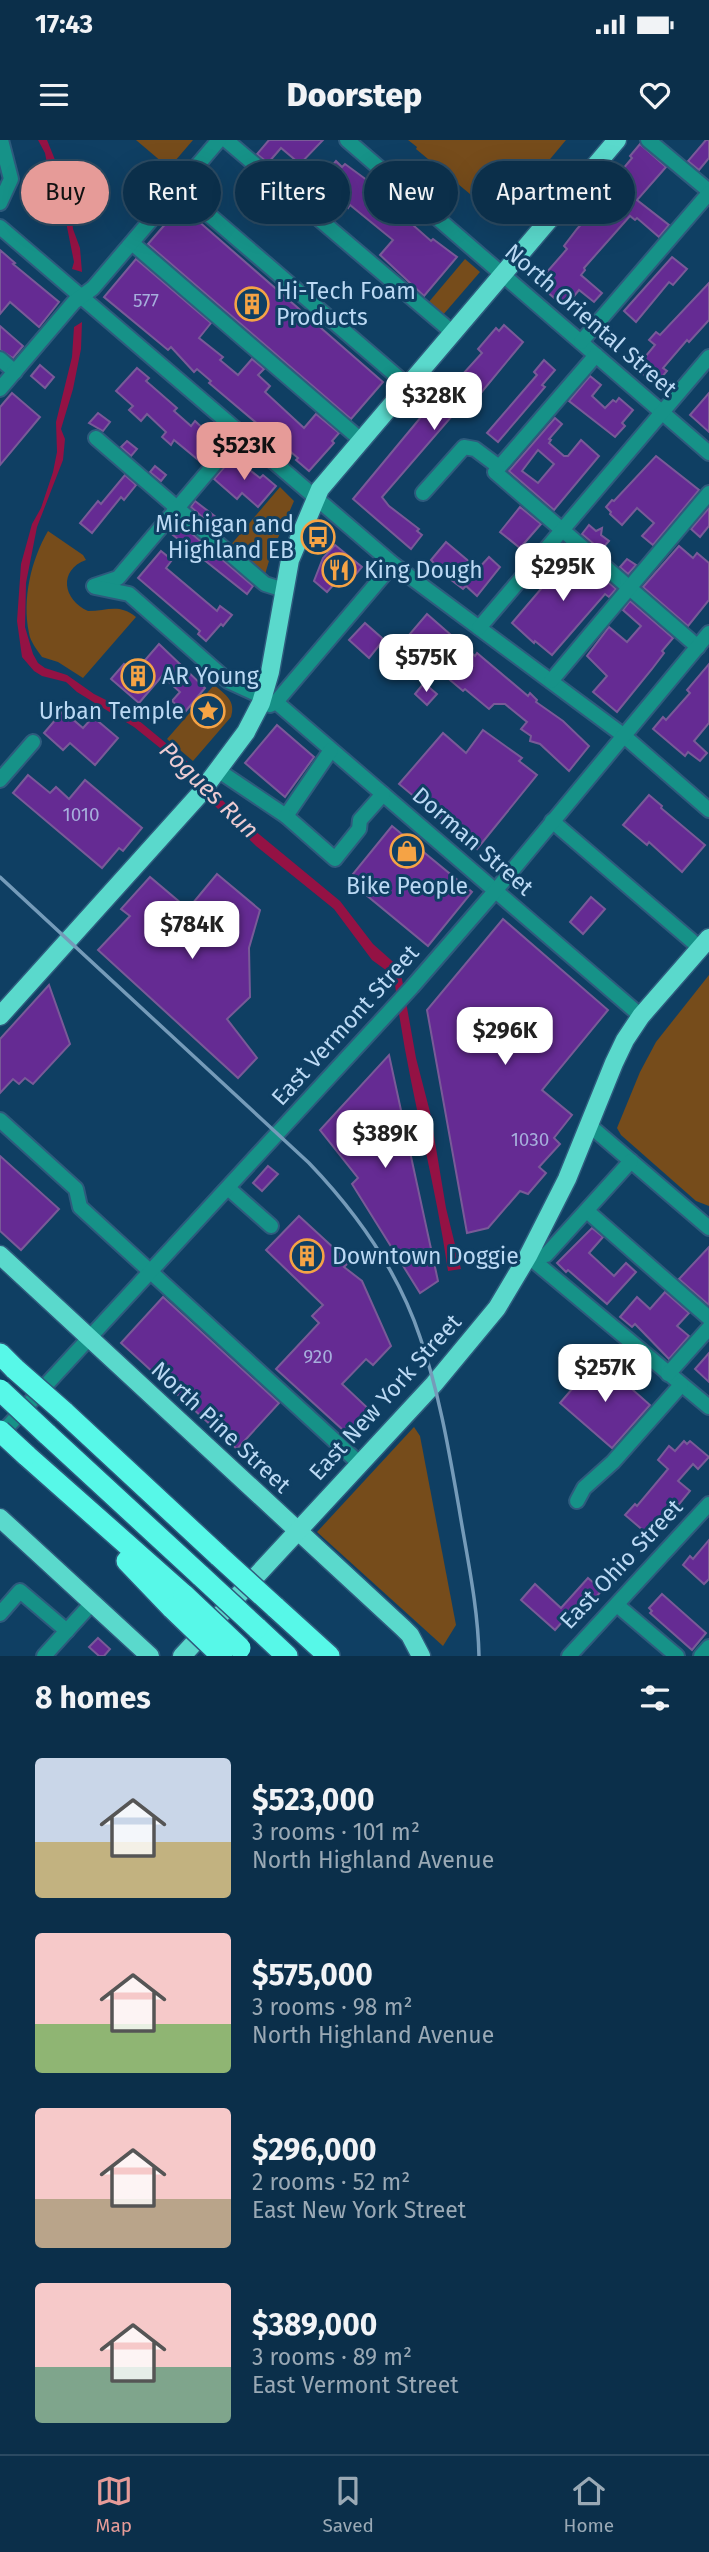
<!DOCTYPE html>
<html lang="en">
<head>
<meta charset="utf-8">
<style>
	body { margin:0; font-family:"Fira Sans",sans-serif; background:#143751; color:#f1f3f6; height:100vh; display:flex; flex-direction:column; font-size:26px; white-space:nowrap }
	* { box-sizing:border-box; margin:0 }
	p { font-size:23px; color:#9aa9b5 }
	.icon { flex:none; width:38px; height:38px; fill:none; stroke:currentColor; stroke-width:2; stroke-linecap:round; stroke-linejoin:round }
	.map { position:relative; height:1516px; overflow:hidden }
	.sheet { display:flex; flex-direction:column; background:#0b2f4a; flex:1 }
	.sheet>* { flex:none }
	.banner { position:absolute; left:21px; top:21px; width:668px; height:63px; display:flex; gap:14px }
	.price { position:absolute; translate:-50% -60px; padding:0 16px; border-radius:14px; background:#fff; color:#222; font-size:23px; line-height:46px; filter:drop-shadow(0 2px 4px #0008) }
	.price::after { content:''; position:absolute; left:50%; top:42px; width:21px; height:16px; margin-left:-10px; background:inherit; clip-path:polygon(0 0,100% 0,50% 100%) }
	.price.selected { background:#e69b98; color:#111 }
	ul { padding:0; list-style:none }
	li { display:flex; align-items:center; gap:21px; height:175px; padding:0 35px }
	li span { display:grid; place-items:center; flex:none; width:196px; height:140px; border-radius:7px; color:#555 }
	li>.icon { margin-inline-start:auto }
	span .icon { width:84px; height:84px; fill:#fffc; stroke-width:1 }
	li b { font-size:30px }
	h2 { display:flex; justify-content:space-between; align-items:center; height:84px; padding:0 35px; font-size:30px }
	.tag { padding:0 24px; border-radius:32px; background:#0b2f4a; box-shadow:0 7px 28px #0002,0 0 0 2px #2b4a62; font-size:24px; line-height:63px }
	.tag.selected { background:#e69b98; color:#111 }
	.status { display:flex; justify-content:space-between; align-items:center; height:49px; padding:0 35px; background:#0b2f4a; direction:ltr }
	.status svg { height:19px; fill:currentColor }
	header { display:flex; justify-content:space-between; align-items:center; height:91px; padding:0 35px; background:#0b2f4a; font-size:32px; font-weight:800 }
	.tabs { display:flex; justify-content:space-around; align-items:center; height:98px; border-top:2px solid #2b4a62; background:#0b2f4a; font-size:19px; color:#9aa9b5 }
	.tabs a { display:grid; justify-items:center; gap:4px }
	.tabs .selected { color:#e69b98 }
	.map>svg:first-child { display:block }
</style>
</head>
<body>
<div class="status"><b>17:43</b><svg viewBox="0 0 49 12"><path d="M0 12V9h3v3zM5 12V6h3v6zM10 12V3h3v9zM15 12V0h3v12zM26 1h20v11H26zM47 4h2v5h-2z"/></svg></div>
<header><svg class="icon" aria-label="menu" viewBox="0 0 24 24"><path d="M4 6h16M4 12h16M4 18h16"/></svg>Doorstep<svg class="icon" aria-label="heart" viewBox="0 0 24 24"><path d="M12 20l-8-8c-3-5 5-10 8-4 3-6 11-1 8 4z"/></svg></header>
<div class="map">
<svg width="709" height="1516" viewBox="0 0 709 1516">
	<rect width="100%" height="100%" fill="#0f3f63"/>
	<g fill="#764c1b">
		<path d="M136,0H193L169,28Z"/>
		<path d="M408,0H566L500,79L416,9L417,7Z"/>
		<path d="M465,119L480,132L442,176L428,163Z"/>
		<path d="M280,347L294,361L271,414L264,438L229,407Z"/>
		<path d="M48,391L83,415L86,420C58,430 63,460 88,471C107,471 119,463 136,477L83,538L58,522L42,517C37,510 30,501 29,493C22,459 31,420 48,391Z"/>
		<path d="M214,545C226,555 236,561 231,577L193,621L167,599Z"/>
		<path d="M709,835V1066L696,1061L621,995L617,988L640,932L656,902Z"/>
		<path d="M414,1287L420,1296L456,1485L443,1506L317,1392Z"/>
	</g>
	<g fill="#941244">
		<path d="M38,0H47L70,57L73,89L80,108L82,132L72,129L74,122L61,57L48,29L45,13Z"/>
		<path d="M82,182L81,209L73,249L61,289L65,299L63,320L37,387L26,443L25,487L33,514L38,523L45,528L67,535L94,554L126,570L184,618L237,676L340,761L373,804L400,828L416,918L430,972L446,1068L461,1129L448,1131C434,1032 405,935 394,836L372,820L334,769L256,706L216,667L175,620L134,587L77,552L66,542L42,536L34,531L22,517L17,481L21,424L32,384L41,368L53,332L57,312L56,282L72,217L74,187Z"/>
	</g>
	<g fill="#652b93" stroke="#795a98" stroke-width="2" fill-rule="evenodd">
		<path d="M269,0H323L300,24L281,8L268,23L257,14Z"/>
		<path d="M706,0H709V18L699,30L688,21Z"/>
		<path d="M640,4L666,27L637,60L669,85L659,97L637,78L635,80L630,76L584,128L585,130L581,135L602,153L594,162L579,150L565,167L534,141L544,129L547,132L567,109L564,106L577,89L621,39L617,36L632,18L630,16Z"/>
		<path d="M336,21L342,27L345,24L409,71L419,80L414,86L431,101L433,99L457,117L424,156L380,115L393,100L350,65L348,68L337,58L338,56L320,40Z"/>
		<path d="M181,66L383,242L351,279L148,104Z"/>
		<path d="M0,110L15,123L13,124L59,162L39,187L10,162L0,174Z"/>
		<path d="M672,117L687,129L673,145L669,142L636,182L624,171Z"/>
		<path d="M136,119L211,183L199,198L223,217L220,220L238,235L252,219L264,229L258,235L270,246L265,252L304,288L316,274L339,293L332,301L334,303L309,331L296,320L298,318L209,243L211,241L197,229L194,232L171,207L168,210L156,200L104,157Z"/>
		<path d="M709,143V180L689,202L687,200L663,228L667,231L655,245L636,228L655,205L649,200L656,192L660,195Z"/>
		<path d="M504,185L523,202L476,259L473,256L461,271L458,269L382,357L389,366L419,389L417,391L422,395L411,409L353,359L450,242L453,245L482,213L478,209L496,188L499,191Z"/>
		<path d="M0,186L23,206L13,218L0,210Z"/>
		<path d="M544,220L555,230L542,245L545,247L498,302L487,293L537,235L534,232Z"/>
		<path d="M40,225L54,237L45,248L31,236Z"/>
		<path d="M137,228L149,238L146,241L177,268L174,271L191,286L195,281L219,303L202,323L174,300L171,305L162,297L166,292L147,274L141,281L129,270L133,266L116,251Z"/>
		<path d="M590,236L601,245L592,256L605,268L613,260L616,262L619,258L633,270L622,283L625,286L615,297L569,261Z"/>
		<path d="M12,253L40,277L0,325V267Z"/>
		<path d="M709,253V292L690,275Z"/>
		<path d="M98,273L110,282L103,291L89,283Z"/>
		<path d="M555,278L562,284L549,299L551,300L549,303L564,316H568L581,300L599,316L554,370L509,331ZM538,310L554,324L538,343L522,331Z"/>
		<path d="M127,301L137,309L131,316L121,307Z"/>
		<path d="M656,316L699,350L653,405L642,396L654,383L637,368L622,385L610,374L611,372L606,367L612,360L614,361Z"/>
		<path d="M233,317L260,338L263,335L276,346L258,367L242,353L237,359L214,339Z"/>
		<path d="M155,326L166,335L161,341L150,332Z"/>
		<path d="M125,335L136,345L124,360L121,357L92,393L80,383L98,361L101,364Z"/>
		<path d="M195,361L221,381L215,388L191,367Z"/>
		<path d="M520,367L541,384L520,408L500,392Z"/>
		<path d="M709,368V386L700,397L691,389Z"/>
		<path d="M178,382L253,446L247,454L169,392Z"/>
		<path d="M589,385L596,391L602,388L601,395L609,401L601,410L582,394Z"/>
		<path d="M446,402L478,429L489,417L500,427L477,456L466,446L463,449L446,436L431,420Z"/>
		<path d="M335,405L362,427L351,440L344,433L327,452L314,441L323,418Z"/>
		<path d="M679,406L693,418L697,413L709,423V460L688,486L643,447Z"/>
		<path d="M570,409L616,449L609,457L605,454L552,515L535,501L534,503L512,483L552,436L549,433Z"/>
		<path d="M161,411L172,420L166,428L217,471L220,466L232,475L223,486L221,484L206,501L198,494L200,491L138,438Z"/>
		<path d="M627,419L636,425L628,434L620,427Z"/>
		<path d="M630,461L673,498L662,511L664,513L652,529L617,572L593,552L607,536L587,516L609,487L627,502L641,486L623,470Z"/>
		<path d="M427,474L475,516L477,513L528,556L530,553L537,560L536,562L563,581L589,606L569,631L540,604L530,601L531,596L521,589L527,582L505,564H494L489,569L465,549L463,551L450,540L452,539L408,501L412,496L409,495Z"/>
		<path d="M365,483L382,498V502L369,518L349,500Z"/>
		<path d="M159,504L205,548L185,572L172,561L180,552L162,536L139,563L111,539L124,524L134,533Z"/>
		<path d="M709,524V583L694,601L707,613L700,621L688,612L685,616L653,589L663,577L666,580L690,553L687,550Z"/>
		<path d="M424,543L437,554L427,565L415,554Z"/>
		<path d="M63,571L83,588L93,577L118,598L95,625L70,603L63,610L44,593Z"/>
		<path d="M277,585L314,617L285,657L245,623Z"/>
		<path d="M483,590L522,618L519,621L537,635L477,709L399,644L443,593L466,613Z"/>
		<path d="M28,635L50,653L56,647L69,659L85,640L142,688L123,711L119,708L102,728L13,653Z"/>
		<path d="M649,655L662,666L661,668L705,705L682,732L649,702L647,705L623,685Z"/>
		<path d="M392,686L472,752L428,806L348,740Z"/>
		<path d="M217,734L260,770L249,808L250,857L227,879L257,918L238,938L98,810L130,776L121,769L150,737L188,769Z"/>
		<path d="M591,757L605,769L583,794L570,782Z"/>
		<path d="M503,779L608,870L542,950L572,975L554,998L560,1004L539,1027L546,1033L528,1054L520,1051L488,1088L467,1093L427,870Z"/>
		<path d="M49,845L70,904L33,944L25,938L19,944L13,939L0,953V899Z"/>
		<path d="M389,915L438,1141L420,1153L352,1044L358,1038L320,990Z"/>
		<path d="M0,1016L59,1069L21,1110L0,1091Z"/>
		<path d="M268,1026L278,1034L262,1051L253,1043Z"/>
		<path d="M299,1076L349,1122L344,1127L362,1141L391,1206L373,1225L366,1219L342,1244L375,1275L354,1300L276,1229L319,1183L312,1176L323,1165L266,1110Z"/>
		<path d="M592,1088L603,1097L589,1113L614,1136L626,1123L636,1132L607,1164L568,1130L566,1132L557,1123Z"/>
		<path d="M709,1107V1165L679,1139Z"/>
		<path d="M665,1152L689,1173L677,1186L689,1196L669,1219L635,1184L632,1187L620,1177L637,1157L650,1169Z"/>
		<path d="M163,1157L279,1263L237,1309L121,1203Z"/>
		<path d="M709,1213V1242L695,1229Z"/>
		<path d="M598,1219L650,1265L612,1308L560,1263Z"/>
		<path d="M684,1301L687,1304L690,1301L709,1317L698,1329L693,1324L678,1341L690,1351L671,1374L674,1377L667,1385L664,1382L651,1397L625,1375L635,1364L637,1366L668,1329L658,1320L669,1306L675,1311Z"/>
		<path d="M709,1400V1439L704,1444L683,1425L690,1416L693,1419Z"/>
		<path d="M588,1438L602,1450L586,1469L579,1463L555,1490L521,1460L535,1444L561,1468Z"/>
		<path d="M662,1454L706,1493L692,1510L650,1473L652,1471L649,1468Z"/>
		<path d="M98,1498L110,1509L104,1516H99L89,1507Z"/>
	</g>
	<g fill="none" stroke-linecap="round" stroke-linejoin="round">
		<defs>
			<g id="minor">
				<path d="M226,0L452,192"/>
				<path d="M347,0L709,313"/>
				<path d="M648,0L709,51"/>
				<path d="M178,48L407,245"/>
				<path d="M0,63L11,39L1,0"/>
				<path d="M0,87L393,424L623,595L709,670"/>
				<path d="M132,103L361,300"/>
				<path d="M581,202L709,53"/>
				<path d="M596,215L495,332L698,507"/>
				<path d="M0,219L15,232"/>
				<path d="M0,249L74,162L93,148L219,0"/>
				<path d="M96,298L265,444L284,450"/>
				<path d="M423,353L464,307L475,309L499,327"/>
				<path d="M94,446L118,438L239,295"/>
				<path d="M95,447L129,454L228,541L263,557"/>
				<path d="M479,488L709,217"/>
				<path d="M551,541L709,353"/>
				<path d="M276,562L641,876"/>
				<path d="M270,565L276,562L393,424"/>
				<path d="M219,631L286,676L331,610"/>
				<path d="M0,640L33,602"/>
				<path d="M286,676L335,719L359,689L360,680L383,654"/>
				<path d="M552,681L700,808"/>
				<path d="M0,980L76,1049L80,1067L360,1324"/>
				<path d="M589,985L709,1088"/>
				<path d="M228,1048L271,1086"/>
				<path d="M587,1071L709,1178"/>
				<path d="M528,1116L709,1267"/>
				<path d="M528,1116L546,1115L631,1021"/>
				<path d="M668,1234L709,1188"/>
				<path d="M0,1295L412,847L496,750L709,493"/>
				<path d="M577,1361L584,1348L613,1322L681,1245"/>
				<path d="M617,1465L677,1516"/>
				<path d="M0,1474L20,1451L67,1491"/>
				<path d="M44,1516L92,1463"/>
				<path d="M569,1516L709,1364"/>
				<path d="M701,1516L709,1507"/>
			</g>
			<g id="major">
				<path d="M0,876L199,655L246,592L261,563L270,532L290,420L320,349L617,0"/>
				<path d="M0,1115L403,1488L410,1495L421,1516"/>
				<path d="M0,1378L150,1516"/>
				<path d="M182,1516L434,1244L497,1168L528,1116L567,1039L614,923L625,900L641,876L709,798"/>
			</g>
			<g id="highway">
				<path d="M0,1214L15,1229"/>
				<path d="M64,1272L219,1416"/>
				<path d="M47,1294L201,1436"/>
				<path d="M26,1315L184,1455"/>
				<path d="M127,1421L172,1468"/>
				<path d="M275,1467L329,1516"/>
				<path d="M257,1488L287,1516"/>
			</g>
		</defs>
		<use href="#minor" stroke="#2e5b7d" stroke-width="18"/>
		<use href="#major" stroke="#2e5b7d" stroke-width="21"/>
		<use href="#highway" stroke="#2e5b7d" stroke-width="24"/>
		<use href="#minor" stroke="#169288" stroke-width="14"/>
		<use href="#major" stroke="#5ad9cc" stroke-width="18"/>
		<use href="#highway" stroke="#57f8e8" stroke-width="21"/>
		<path stroke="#759bb9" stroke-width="3.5" d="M0,737L309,1023C356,1072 398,1131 420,1197C439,1252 449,1311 459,1368C467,1417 478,1466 479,1516"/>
		<defs>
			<g id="highway-bridge">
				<path d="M15,1229L64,1272"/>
				<path d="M0,1250L47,1294"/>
				<path d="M0,1291L26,1315"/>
				<path d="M219,1416L275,1467"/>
				<path d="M201,1436L257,1488"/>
				<path d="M184,1455L240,1508"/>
				<path d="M172,1468L222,1516"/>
			</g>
		</defs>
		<use href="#highway-bridge" stroke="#2e5b7d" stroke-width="24" stroke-linecap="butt"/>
		<use href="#highway-bridge" stroke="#57f8e8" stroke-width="21"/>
	</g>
	<defs>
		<symbol id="building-ring" viewBox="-11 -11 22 22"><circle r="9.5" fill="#0f3f63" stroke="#f5a345" stroke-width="1.5"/><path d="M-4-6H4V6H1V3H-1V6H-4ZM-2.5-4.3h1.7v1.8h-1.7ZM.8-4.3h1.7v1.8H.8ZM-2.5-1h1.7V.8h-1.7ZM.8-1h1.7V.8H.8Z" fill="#f5a345"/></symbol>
		<symbol id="bus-ring" viewBox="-11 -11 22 22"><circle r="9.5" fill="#0f3f63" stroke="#f5a345" stroke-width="1.5"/><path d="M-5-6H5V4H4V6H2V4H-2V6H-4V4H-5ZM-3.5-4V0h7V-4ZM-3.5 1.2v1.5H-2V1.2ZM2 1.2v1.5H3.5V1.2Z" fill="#f5a345"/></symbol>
		<symbol id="restaurant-ring" viewBox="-11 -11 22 22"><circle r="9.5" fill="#0f3f63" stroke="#f5a345" stroke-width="1.5"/><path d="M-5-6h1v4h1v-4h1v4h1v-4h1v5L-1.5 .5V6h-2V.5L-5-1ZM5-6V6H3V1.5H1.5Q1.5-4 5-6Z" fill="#f5a345"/></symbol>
		<symbol id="sight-ring" viewBox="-11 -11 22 22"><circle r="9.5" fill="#0f3f63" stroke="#f5a345" stroke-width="1.5"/><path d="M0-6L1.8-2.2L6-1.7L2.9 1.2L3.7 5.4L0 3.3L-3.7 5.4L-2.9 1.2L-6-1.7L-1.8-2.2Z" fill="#f5a345"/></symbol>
		<symbol id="shop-ring" viewBox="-11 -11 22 22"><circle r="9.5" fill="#0f3f63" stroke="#f5a345" stroke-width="1.5"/><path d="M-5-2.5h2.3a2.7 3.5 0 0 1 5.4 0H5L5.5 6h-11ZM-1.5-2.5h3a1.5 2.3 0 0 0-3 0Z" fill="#f5a345"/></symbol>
	</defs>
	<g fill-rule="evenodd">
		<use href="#building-ring" x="233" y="145" width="38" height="38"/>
		<use href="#bus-ring" x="299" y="378" width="38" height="38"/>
		<use href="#restaurant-ring" x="320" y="411" width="38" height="38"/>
		<use href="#building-ring" x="119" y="517" width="38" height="38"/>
		<use href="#sight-ring" x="189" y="552" width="38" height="38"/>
		<use href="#shop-ring" x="388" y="692" width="38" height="38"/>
		<use href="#building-ring" x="288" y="1097" width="38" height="38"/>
	</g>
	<g text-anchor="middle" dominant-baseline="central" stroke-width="6" stroke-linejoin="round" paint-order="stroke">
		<g font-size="19" fill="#a6aedc">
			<text x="146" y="160">577</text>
			<text x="81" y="674">1010</text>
			<text x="530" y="999">1030</text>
			<text x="318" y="1216">920</text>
		</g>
		<g font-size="23" fill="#bbd9f4" stroke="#0f3f63" text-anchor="start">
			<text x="276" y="151">Hi-Tech Foam<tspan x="276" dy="26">Products</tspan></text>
			<text x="294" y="384" text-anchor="end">Michigan and<tspan x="294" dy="26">Highland EB</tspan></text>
			<text x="364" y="430">King Dough</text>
			<text x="162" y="536">AR Young</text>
			<text x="184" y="571" text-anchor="end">Urban Temple</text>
			<text x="407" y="746" text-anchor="middle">Bike People</text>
			<text x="332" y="1116">Downtown Doggie</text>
		</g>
		<g font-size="23" fill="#bbd9f4" stroke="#0f3f63">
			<text transform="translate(591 180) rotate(41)">North Oriental Street</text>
			<text transform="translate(473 701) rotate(41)">Dorman Street</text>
			<text transform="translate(345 885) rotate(-48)">East Vermont Street</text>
			<text transform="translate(385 1257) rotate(-48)">East New York Street</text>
			<text transform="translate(221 1287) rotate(43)">North Pine Street</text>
			<text transform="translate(621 1424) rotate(-47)">East Ohio Street</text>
		</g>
		<g font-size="24" font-style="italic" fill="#edcbd1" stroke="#0f3f63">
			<text transform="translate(209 650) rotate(44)">Pogues Run</text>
		</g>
	</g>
</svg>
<b class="price" style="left:434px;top:292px">$328K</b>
<b class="price selected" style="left:244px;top:342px">$523K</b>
<b class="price" style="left:563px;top:463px">$295K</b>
<b class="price" style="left:426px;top:554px">$575K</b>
<b class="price" style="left:192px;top:821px">$784K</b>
<b class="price" style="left:505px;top:927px">$296K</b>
<b class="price" style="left:385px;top:1030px">$389K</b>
<b class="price" style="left:605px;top:1264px">$257K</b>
<div class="banner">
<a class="tag selected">Buy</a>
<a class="tag">Rent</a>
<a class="tag">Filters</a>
<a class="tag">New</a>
<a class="tag">Apartment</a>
</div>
</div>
<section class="sheet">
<h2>8 homes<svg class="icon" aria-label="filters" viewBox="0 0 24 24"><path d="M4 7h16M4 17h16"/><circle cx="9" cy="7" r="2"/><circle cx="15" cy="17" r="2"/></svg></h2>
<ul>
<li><span style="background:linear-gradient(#c9d6e8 60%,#c2b280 0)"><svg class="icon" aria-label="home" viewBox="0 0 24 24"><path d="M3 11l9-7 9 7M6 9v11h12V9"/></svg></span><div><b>$523,000</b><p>3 rooms · 101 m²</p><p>North Highland Avenue</p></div></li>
<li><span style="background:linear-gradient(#f6c9c9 65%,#8fb573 0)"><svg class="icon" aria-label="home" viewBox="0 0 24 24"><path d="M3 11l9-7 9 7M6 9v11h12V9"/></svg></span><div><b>$575,000</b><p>3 rooms · 98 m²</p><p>North Highland Avenue</p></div></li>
<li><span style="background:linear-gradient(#f6c9c9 65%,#b9a48a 0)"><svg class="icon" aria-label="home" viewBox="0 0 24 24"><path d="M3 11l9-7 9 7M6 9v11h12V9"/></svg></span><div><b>$296,000</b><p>2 rooms · 52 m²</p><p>East New York Street</p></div></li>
<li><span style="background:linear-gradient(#f6c9c9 60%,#7fa58c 0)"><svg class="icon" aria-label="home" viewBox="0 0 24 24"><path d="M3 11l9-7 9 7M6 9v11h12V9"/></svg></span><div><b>$389,000</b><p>3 rooms · 89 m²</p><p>East Vermont Street</p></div></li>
</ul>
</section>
<nav class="tabs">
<a class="selected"><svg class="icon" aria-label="map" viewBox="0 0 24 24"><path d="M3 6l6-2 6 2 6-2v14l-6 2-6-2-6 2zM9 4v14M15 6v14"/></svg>Map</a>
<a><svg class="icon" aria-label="saved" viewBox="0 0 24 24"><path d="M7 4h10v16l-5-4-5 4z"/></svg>Saved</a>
<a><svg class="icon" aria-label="home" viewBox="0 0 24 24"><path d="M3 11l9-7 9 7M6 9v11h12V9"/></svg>Home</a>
</nav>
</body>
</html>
